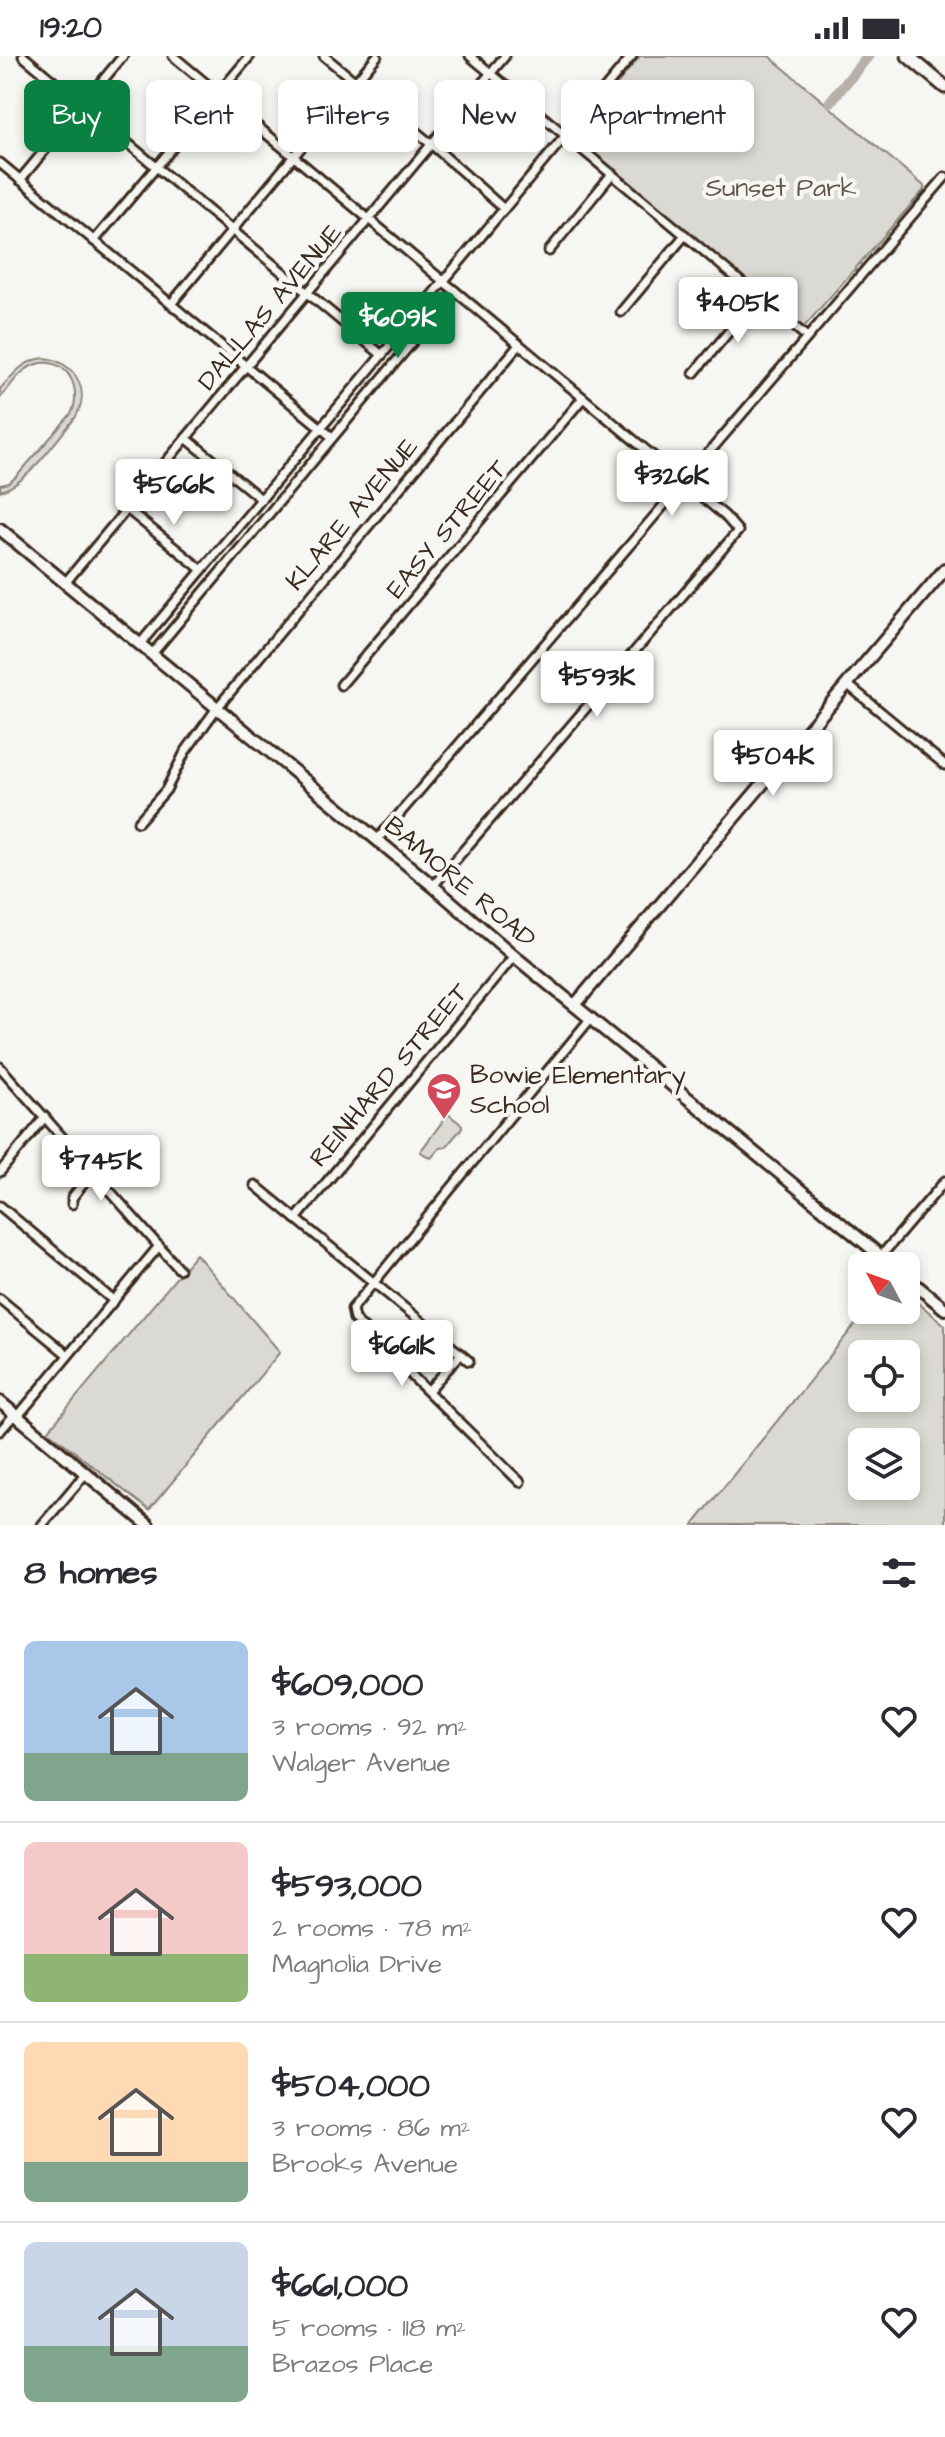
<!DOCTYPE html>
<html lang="en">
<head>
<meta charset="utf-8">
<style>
	body { margin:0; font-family:"Architects Daughter",sans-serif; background:#f2f2f3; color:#2b2b33; height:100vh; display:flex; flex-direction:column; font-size:30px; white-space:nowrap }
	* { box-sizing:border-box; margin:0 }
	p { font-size:26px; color:#7c7c81 }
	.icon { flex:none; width:44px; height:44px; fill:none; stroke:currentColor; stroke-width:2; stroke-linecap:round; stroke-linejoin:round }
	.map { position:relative; height:1469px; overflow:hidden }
	.side { display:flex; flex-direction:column; background:#fff; flex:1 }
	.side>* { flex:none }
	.hud { position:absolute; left:24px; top:24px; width:898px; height:72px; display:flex; gap:16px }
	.needle { width:52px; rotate:311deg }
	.buttons { position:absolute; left:848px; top:1196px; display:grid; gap:16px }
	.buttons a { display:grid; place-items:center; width:72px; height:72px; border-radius:12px; background:#fff; box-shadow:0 4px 12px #0003; font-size:40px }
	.price { position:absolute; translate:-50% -68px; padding:0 18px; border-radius:8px; background:#fff; color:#222; font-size:26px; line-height:52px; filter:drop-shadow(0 2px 4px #0008) }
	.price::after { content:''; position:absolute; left:50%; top:48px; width:24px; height:18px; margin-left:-12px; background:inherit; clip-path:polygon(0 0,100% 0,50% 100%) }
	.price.active { background:#0b8043; color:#fff }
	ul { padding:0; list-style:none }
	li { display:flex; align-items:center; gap:24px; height:200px; padding:0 24px }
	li+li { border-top:2px solid #e1e1e2 }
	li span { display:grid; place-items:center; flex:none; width:224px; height:160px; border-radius:12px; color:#555 }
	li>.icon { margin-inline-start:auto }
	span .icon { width:96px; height:96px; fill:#fffc; stroke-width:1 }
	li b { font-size:34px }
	h2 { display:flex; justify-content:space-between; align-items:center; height:96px; padding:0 24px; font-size:34px }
	.chip { padding:0 28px; border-radius:12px; background:#fff; box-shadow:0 4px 12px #0003; font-size:28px; line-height:72px }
	.chip.active { background:#0b8043; color:#fff }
	.status { display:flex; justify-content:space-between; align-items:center; height:56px; padding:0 40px; background:#fff; direction:ltr }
	.status svg { height:22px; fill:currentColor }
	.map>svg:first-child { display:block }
</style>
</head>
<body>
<div class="status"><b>19:20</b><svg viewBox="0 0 49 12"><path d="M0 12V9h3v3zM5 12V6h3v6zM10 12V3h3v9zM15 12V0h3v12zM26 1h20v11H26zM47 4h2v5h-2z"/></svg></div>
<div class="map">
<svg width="945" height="1469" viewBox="0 0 945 1469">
	<rect width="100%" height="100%" fill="#f6f6f2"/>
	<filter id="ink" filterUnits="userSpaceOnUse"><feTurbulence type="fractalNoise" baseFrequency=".0125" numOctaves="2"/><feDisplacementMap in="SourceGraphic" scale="16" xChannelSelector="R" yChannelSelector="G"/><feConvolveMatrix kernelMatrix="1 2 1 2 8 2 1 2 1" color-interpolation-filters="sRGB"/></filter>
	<g filter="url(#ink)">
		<g fill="#dad9d3" stroke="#8a8278" stroke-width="2" fill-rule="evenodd">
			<path d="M640,0H769L924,130V134L803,272L574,80Z"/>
			<path d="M45,302C75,306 92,335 75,362C57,383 27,429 0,435V429L9,427L17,420L71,358C83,334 68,300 37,308C21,312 10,331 0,342V333C14,318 23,304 45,302Z"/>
			<path d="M448,1058L462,1069V1072L446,1091L440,1092L431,1102L420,1096Z"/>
			<path d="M196,1198L280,1296L149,1454L48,1375Z"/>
			<path d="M906,1237L945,1269V1469H693L867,1254H906ZM862,1298H906V1342H862ZM862,1386H906V1430H862Z"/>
		</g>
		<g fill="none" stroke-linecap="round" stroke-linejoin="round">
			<path stroke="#b6b0a9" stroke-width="11" d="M830,46L868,0"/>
			<defs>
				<g id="street">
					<path d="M23,0L382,299"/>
					<path d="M173,0L725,460L738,475L433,830"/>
					<path d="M324,0L431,88L504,153"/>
					<path d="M470,0L807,281"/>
					<path d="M0,107L332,381"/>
					<path d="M20,124L123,0"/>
					<path d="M94,185L250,0"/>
					<path d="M549,195L612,118"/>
					<path d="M171,248L377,0"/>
					<path d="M621,256L685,179"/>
					<path d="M694,317L758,241"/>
					<path d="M186,382L261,443"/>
					<path d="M127,453L202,514"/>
					<path d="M65,527L505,0"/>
					<path d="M140,588L632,0"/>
					<path d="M152,598L455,235"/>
					<path d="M847,628L945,709"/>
					<path d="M341,629L583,342"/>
					<path d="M138,766L166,734L185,696L217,652L519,289"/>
					<path d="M377,784L945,121"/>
					<path d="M0,1011L179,1213"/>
					<path d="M0,1116L45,1061"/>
					<path d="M255,1129L469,1305"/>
					<path d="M72,1148V1142L93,1115"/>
					<path d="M0,1150L114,1245"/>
					<path d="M296,1163L514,900"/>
					<path d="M881,1200L945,1125"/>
					<path d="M0,1243L68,1299"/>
					<path d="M428,1335L461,1298"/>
					<path d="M18,1360L159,1190"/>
					<path d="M0,1375L15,1358"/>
					<path d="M520,1426L354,1263L352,1253L591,962"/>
					<path d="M42,1469L86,1417"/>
				</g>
				<g id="secondary">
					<path d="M0,473L433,830L514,900L893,1210"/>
					<path d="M575,949L945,513"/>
					<path d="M906,1221L945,1253"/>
					<path d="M0,1346L148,1469"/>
				</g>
				<path id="primary" d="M908,0L945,31"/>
			</defs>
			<use href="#street" stroke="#3b2a1e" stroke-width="13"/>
			<use href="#secondary" stroke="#3b2a1e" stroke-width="16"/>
			<use href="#primary" stroke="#3b2a1e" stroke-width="17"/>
			<use href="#street" stroke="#f6f6f2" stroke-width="7"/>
			<use href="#secondary" stroke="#f6f6f2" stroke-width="10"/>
			<use href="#primary" stroke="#f6f6f2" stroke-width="11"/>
		</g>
	</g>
	<defs>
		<symbol id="school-pin" viewBox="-11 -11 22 30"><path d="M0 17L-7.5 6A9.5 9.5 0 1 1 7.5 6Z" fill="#d1495b" stroke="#f6f6f2"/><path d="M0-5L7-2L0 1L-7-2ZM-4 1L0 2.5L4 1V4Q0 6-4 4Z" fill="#fff"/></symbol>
	</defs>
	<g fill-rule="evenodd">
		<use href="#school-pin" x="424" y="1014" width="40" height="54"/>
	</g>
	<g text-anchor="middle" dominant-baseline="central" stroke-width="8" stroke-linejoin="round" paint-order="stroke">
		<g font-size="26" fill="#63564b" stroke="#f6f6f2">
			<text x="781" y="132">Sunset Park</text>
		</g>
		<g font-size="26" fill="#3b2a1e" stroke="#f6f6f2">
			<text transform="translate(270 251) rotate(-50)">DALLAS AVENUE</text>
			<text transform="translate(352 458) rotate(-50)">KLARE AVENUE</text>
			<text transform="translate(447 473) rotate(-50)">EASY STREET</text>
			<text transform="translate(460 826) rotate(40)">BAMORE ROAD</text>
			<text transform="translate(389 1019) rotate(-50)">REINHARD STREET</text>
		</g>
		<g font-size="26" fill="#3b2a1e" stroke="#f6f6f2" text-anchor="start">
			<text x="470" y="1019">Bowie Elementary<tspan x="470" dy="30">School</tspan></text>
		</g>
	</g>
</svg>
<div class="buttons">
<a><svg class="needle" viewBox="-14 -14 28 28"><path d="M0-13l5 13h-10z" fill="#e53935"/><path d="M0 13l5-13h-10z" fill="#7c7c81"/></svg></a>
<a><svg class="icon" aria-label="locate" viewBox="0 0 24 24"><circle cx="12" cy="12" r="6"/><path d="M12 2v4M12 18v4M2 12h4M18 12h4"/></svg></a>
<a><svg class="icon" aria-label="layers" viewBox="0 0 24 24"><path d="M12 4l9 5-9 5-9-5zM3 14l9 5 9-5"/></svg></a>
</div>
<b class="price" style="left:738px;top:289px">$405K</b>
<b class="price active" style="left:398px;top:304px">$609K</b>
<b class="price" style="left:672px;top:462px">$326K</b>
<b class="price" style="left:174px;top:471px">$566K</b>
<b class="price" style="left:597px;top:663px">$593K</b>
<b class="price" style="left:773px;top:742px">$504K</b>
<b class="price" style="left:101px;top:1147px">$745K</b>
<b class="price" style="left:402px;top:1332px">$661K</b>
<div class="hud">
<a class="chip active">Buy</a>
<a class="chip">Rent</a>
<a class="chip">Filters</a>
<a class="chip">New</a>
<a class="chip">Apartment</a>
</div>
</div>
<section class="side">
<h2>8 homes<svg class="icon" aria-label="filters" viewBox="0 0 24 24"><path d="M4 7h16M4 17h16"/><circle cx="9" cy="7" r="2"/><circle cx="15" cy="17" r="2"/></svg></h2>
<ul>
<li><span style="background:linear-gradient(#a9c7e8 70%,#7fa58c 0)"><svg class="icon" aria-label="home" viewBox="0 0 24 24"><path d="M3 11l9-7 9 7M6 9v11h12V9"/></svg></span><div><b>$609,000</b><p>3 rooms · 92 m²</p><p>Walger Avenue</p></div><svg class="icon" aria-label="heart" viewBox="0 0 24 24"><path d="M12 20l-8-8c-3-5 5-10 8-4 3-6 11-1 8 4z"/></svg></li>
<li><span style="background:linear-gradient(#f6c9c9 70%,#8fb573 0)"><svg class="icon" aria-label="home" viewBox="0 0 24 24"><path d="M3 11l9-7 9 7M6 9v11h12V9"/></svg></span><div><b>$593,000</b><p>2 rooms · 78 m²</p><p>Magnolia Drive</p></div><svg class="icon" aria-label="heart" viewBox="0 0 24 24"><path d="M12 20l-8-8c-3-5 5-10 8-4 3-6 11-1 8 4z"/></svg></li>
<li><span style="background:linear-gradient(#ffd9b3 75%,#7fa58c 0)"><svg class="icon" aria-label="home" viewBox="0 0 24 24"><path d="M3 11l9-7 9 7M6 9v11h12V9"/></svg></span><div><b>$504,000</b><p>3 rooms · 86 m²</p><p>Brooks Avenue</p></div><svg class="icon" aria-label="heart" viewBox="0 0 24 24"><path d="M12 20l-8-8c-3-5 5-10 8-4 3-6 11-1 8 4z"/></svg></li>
<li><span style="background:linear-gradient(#c9d6e8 65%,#7fa58c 0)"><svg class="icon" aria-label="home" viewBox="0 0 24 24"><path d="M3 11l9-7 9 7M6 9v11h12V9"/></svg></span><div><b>$661,000</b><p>5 rooms · 118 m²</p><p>Brazos Place</p></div><svg class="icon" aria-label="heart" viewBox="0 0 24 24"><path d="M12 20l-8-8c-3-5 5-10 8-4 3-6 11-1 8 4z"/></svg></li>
</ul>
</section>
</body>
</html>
